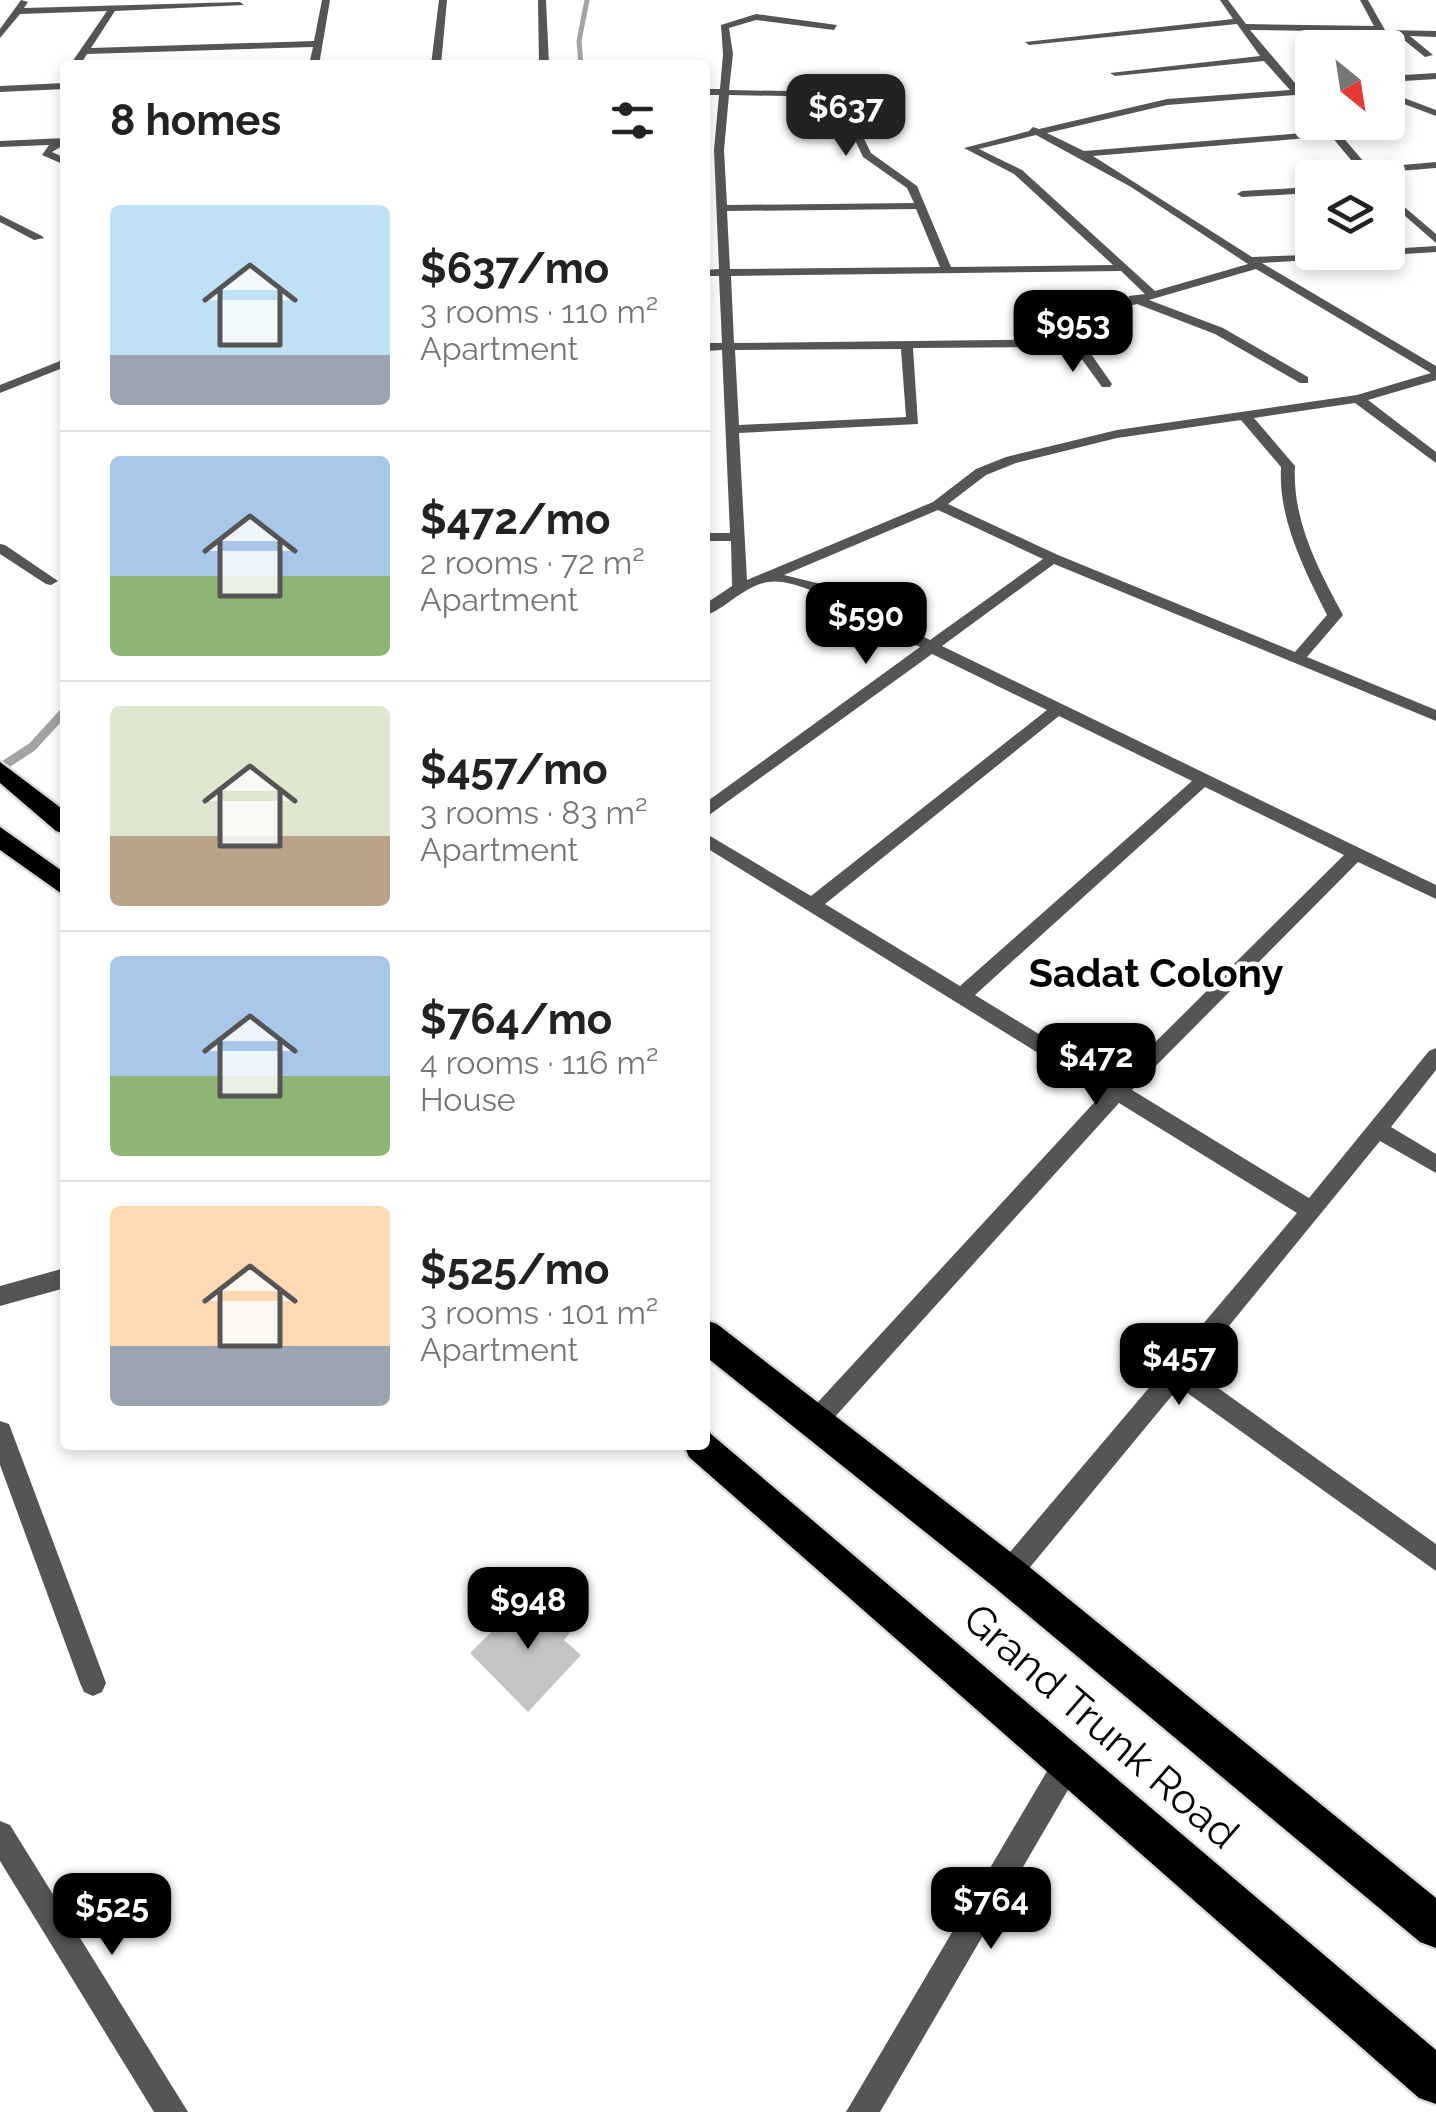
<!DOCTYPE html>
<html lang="en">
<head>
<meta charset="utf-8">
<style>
	body { margin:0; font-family:Raleway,sans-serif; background:#f2f2f2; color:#222; height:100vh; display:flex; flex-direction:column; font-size:38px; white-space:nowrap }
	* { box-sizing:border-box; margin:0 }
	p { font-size:32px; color:#767676 }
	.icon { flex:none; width:55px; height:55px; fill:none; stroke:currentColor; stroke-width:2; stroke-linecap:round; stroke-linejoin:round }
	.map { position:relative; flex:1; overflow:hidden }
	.details { position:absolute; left:60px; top:60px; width:650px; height:1390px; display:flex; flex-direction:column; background:#fff; border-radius:10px; box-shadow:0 5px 15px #0003 }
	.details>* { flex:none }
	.needle { width:65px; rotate:150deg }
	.controls { position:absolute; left:1295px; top:30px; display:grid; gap:20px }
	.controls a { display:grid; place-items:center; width:110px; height:110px; border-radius:10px; background:#fff; box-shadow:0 5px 15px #0003; font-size:50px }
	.price { position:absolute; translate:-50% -85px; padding:0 22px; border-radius:20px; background:#000; color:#fff; font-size:32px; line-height:65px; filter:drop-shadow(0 2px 5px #0008) }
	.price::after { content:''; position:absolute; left:50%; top:60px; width:30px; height:22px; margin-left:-15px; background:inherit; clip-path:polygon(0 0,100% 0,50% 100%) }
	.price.selected { background:#222; color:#fff }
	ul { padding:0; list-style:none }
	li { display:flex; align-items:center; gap:30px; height:250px; padding:0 50px }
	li+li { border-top:2px solid #e0e0e0 }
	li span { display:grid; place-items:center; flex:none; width:280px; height:200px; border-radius:10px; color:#555 }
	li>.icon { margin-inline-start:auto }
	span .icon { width:120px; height:120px; fill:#fffc; stroke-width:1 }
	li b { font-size:42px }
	h2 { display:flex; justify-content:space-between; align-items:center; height:120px; padding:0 50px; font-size:42px }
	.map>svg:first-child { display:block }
</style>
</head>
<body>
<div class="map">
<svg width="1436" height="2112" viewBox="0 0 1436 2112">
	<rect width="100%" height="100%" fill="#fff"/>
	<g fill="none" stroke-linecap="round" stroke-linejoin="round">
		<path stroke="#a3a3a3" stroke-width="5" d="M581,65L579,41L587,0"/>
		<path stroke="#a3a3a3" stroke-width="9" d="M0,768L32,747L65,711"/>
	</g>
	<path fill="#c4c4c4" d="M532,1592L572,1630L564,1640L581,1655L528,1712L470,1653Z"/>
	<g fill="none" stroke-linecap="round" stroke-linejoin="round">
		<defs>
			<g id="highway">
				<path d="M0,762L65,811V834L56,831L0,783Z"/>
				<path d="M0,827L65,873V896L0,850Z"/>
				<path d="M705,1320L717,1324L1022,1561L1436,1898V1948L1420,1942L994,1587L705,1356Z"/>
				<path d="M705,1429L1436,2050V2104L1419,2098L689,1457L684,1445H705Z"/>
			</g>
		</defs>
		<use href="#highway" stroke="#dbdbdb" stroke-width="5"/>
		<g fill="#555" fill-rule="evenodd">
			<path d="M21,0L28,2L24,8L240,2L244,5L115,11L91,48L314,41L322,0H330L319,65H309L313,47L87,54L80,65H70L107,11L20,14L0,38V29Z"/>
			<path d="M439,0H447L441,65H431Z"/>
			<path d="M538,0H546L549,65H539Z"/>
			<path d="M1220,0H1228L1246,24L1374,26L1360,0H1368L1385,30L1436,31V37L1410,36L1433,55L1425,57L1399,36H1382L1377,32L1250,30L1312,103V111L1295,95L1167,105L1047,133L1084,151L1326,131L1321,124L1330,122L1369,168L1436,162V168L1374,173L1377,178H1366L1331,136L1093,156L1252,257L1388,252V249L1436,246V252L1262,263L1436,366V380L1368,400L1436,452V463L1355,403L1254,418L1295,466C1292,520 1318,569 1343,615L1307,657L1436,710V721L1054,564L942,646L1436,885V899L1358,862L1132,1090L1309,1198L1429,1051L1436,1048V1070L1391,1127L1436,1154V1173L1380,1141L1193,1370L1436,1544V1571L1179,1387L1017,1583L1008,1587L999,1583L995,1574L999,1565L1297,1213L1119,1103L823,1430L815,1433L807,1430L803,1422L807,1414L1103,1093L705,847V833L811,896L1047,710L932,654L705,818V803L920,647C887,630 803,575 768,582C744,586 727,608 705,616V604L732,586L731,541H705V533H730L722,350L705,351V343H722L719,276H705V270L719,269L714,150L719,95H705V89H720L723,54L721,25L756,14L837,25L834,30L756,20L729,28L733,54L729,90L841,92L871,153L917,186L951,267L1113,265L1014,174L964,148L1029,131L1033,127L1039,129L1167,99L1290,90L1264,61L1115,76L1110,73L1260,56L1237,24L1029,45L1025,42L1233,19ZM729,95L835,97L863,157L907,188L914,203L727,205L724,150ZM1036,135L1131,187L1248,264L1155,291L1022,170L979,149ZM916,209L940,267L730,269L727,211ZM1256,269L1431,373L1357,395L1117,430L1006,457L976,469L933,502L747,580L739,433L918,424L913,348L1073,347L1102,387H1110L1112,384L1084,344L1093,337L1100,314L1137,304L1215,334L1300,383H1308V377L1223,328L1149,300ZM1121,271L1145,294L1129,296L1128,299L1091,309L1082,335L1074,339L734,343L731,276ZM901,349L906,417L739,425L735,350ZM1241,420L1281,467C1278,519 1304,569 1327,615L1295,652L1058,555L948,504L986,475L1016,463L1117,438ZM938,510L1043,559L930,640L829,586L784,575ZM1059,716L1192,781L960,986L825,904ZM1205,787L1344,855L1116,1081L975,995Z"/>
			<path d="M1436,73V79L1388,82V76Z"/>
			<path d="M65,83V89L0,92V86Z"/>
			<path d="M1388,92L1436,110V116L1388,98Z"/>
			<path d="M65,138V144L52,152L65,158V165L42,155L49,145L0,147V141Z"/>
			<path d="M1312,187V193L1242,197L1237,194L1242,191Z"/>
			<path d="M1388,193L1436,234V243L1388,201Z"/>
			<path d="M0,215L42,236L44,238L34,240L0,222Z"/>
			<path d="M65,359V367L0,393V385Z"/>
			<path d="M0,544L5,545L58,581L51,585L46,584L0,554Z"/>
			<path d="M65,1268V1288L0,1306V1286Z"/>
			<path d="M0,1421L9,1424L12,1432L106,1683L102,1692L93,1696L84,1692L80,1683L0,1465Z"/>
			<path d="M1069,1747L1079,1751L1083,1761L1079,1771L880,2112H846L1059,1751Z"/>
			<path d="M0,1821L10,1825L188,2112H154L0,1861Z"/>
		</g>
		<use href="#highway" fill="#000" fill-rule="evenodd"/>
	</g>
	<g text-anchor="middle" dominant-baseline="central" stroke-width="9" stroke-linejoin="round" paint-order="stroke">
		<g font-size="40" font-weight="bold" fill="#000" stroke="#fff">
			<text x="1156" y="972">Sadat Colony</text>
		</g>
		<g font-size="42" fill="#000" stroke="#fff">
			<text transform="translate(1101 1726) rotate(41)">Grand Trunk Road</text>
		</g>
	</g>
</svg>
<div class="controls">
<a><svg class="needle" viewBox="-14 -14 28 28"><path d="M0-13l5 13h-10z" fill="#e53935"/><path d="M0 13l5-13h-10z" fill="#767676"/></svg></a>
<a><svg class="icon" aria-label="layers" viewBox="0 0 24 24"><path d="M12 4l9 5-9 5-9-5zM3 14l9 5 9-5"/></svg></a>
</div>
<b class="price selected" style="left:846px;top:159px">$637</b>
<b class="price" style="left:1073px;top:375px">$953</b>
<b class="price" style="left:866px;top:667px">$590</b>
<b class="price" style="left:1096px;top:1108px">$472</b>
<b class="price" style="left:1179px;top:1408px">$457</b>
<b class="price" style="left:528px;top:1652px">$948</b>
<b class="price" style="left:991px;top:1952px">$764</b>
<b class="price" style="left:112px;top:1958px">$525</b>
<section class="details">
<h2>8 homes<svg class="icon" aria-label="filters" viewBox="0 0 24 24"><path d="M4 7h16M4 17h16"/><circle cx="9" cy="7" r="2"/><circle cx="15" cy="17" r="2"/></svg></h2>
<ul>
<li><span style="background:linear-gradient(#bfe0f5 75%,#9aa5b1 0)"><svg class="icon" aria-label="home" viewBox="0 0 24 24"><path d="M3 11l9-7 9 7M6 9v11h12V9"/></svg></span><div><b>$637/mo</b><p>3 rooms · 110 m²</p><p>Apartment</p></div></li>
<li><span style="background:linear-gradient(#a9c7e8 60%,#8fb573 0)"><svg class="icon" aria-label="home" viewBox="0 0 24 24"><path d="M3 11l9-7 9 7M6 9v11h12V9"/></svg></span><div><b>$472/mo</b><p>2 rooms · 72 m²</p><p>Apartment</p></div></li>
<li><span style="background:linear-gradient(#dfe7d0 65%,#b9a48a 0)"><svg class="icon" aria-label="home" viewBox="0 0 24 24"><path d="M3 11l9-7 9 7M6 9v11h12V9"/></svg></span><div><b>$457/mo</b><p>3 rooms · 83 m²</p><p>Apartment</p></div></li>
<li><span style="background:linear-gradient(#a9c7e8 60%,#8fb573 0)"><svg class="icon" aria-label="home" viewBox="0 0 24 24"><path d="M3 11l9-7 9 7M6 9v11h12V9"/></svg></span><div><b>$764/mo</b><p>4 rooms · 116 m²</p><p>House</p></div></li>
<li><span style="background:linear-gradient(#ffd9b3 70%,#9aa5b1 0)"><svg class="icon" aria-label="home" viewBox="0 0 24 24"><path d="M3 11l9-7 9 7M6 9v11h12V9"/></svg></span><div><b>$525/mo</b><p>3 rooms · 101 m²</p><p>Apartment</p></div></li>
</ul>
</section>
</div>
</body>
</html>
